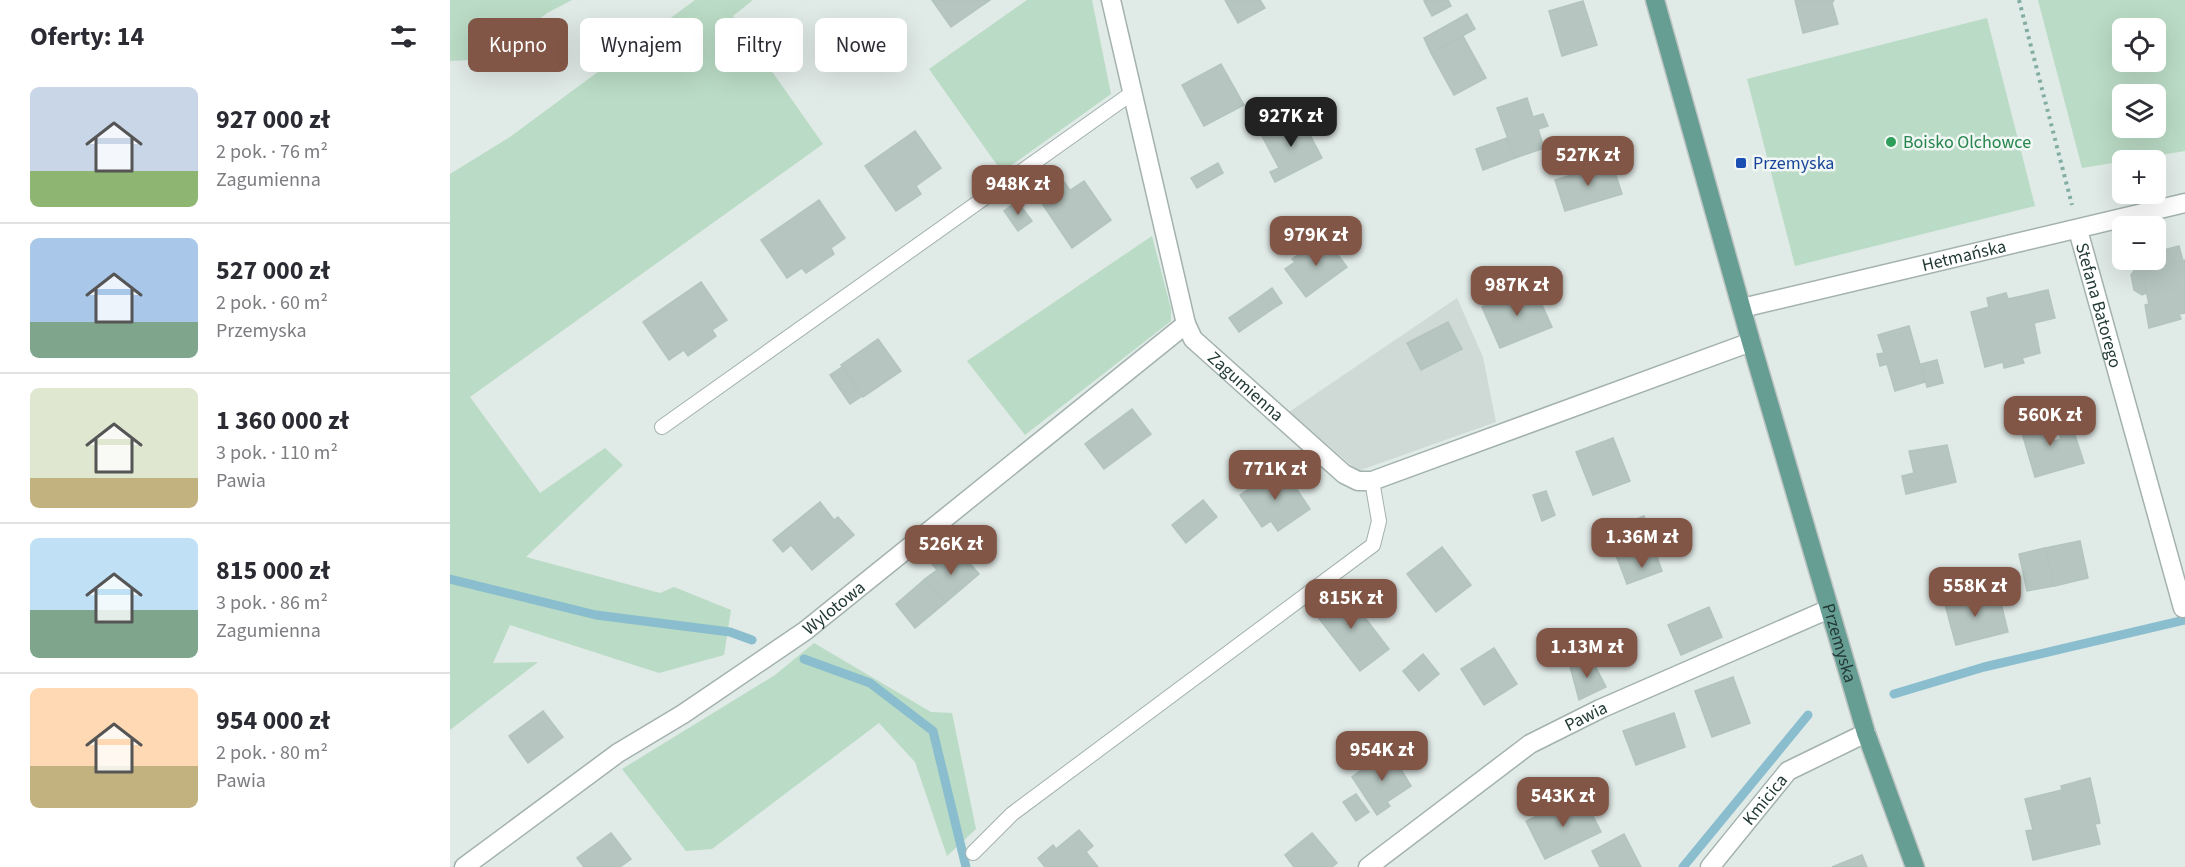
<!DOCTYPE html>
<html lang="pl">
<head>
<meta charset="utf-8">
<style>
	body { margin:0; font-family:"Source Sans 3",sans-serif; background:#f2f2f3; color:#2b2b33; height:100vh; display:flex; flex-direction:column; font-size:22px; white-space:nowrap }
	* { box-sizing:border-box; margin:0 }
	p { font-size:20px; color:#7c7c81 }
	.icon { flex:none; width:33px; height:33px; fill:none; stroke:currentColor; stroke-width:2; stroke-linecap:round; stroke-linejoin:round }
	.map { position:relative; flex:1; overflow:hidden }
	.side { display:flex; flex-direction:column; background:#fff; width:450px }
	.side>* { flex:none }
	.banner { position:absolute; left:18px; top:18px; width:570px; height:54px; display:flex; gap:12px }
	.buttons { position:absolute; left:1662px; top:18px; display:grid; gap:12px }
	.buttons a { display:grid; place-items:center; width:54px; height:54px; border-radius:9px; background:#fff; box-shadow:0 6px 24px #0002; font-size:30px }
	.price { position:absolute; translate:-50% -51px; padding:0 14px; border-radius:12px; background:#825646; color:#fff; font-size:20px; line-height:39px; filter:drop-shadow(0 2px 3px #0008) }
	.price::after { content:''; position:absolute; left:50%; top:36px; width:18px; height:14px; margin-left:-9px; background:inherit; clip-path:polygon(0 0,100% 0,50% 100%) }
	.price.selected { background:#222; color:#fff }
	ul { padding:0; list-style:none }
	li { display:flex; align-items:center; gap:18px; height:150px; padding:0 30px }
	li+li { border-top:2px solid #e1e1e2 }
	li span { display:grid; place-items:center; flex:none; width:168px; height:120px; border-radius:9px; color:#555 }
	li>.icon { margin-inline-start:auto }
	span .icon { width:72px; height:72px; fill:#fffc; stroke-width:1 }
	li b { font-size:26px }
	h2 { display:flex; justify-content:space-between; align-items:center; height:72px; padding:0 30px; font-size:26px }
	.tag { padding:0 21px; border-radius:9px; background:#fff; box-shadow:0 6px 24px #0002; font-size:21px; line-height:54px }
	.tag.selected { background:#825646; color:#fff }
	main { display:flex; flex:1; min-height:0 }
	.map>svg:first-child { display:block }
</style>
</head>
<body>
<main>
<section class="side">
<h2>Oferty: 14<svg class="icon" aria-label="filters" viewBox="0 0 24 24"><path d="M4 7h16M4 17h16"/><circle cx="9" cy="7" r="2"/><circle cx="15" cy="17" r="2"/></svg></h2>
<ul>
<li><span style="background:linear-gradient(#c9d6e8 70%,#8fb573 0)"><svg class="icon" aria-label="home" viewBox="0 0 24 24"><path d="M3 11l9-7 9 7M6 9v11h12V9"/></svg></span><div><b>927 000 zł</b><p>2 pok. · 76 m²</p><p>Zagumienna</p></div></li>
<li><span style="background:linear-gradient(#a9c7e8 70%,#7fa58c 0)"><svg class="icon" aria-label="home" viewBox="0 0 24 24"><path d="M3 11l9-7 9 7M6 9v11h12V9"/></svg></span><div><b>527 000 zł</b><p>2 pok. · 60 m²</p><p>Przemyska</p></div></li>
<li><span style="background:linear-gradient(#dfe7d0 75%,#c2b280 0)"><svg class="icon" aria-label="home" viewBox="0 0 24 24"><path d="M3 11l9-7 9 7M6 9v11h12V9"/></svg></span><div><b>1 360 000 zł</b><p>3 pok. · 110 m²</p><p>Pawia</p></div></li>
<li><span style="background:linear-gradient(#bfe0f5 60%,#7fa58c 0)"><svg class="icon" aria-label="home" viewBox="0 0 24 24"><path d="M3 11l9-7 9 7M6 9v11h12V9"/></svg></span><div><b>815 000 zł</b><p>3 pok. · 86 m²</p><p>Zagumienna</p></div></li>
<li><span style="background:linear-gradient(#ffd9b3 65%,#c2b280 0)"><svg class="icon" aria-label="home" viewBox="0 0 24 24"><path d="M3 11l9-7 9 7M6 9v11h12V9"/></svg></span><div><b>954 000 zł</b><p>2 pok. · 80 m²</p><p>Pawia</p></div></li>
</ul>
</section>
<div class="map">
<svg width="1735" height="867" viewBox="0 0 1735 867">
	<rect width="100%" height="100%" fill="#e0eae7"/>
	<path fill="#cfdad6" d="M1007,298L1033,357L1046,422L908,471L839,412Z"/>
	<g fill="#badbc5" fill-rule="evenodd">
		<path d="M0,0H122L97,13L40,59L0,61Z"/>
		<path d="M245,0H303L283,16L373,144L20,397L90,493L155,448L173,465L76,557L210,593L224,587L281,610L274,655L209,673L60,625L43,663L88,662L0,730V174L60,137Z"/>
		<path d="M577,0H642L661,94L552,172L479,69Z"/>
		<path d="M1588,0H1735V151L1632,168ZM1672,28H1706V62H1672ZM1672,94H1706V128H1672Z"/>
		<path d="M1537,18L1585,206L1345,266L1297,79Z"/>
		<path d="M702,236L721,309V321L575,435L517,361Z"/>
		<path d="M364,643L481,712L502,713L526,829L497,856L465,762L429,723L262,849L236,851L172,769L325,675Z"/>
	</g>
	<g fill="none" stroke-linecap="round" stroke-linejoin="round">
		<g stroke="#8abece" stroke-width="9">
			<path d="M0,579L146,615L280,632L302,640"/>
			<path d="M354,659L420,683L483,731L516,867"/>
			<path d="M1444,694L1534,667L1735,620"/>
			<path d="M1233,867L1358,715"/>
		</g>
	</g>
	<g fill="#b6c5c0" stroke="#b3c4be" stroke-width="1.5">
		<path d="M482,0H540L501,27Z"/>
		<path d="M775,0H810L815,8L788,23Z"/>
		<path d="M977,0H998L1001,6L982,16L974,1Z"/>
		<path d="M1345,0H1384L1382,3L1388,24L1353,33Z"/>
		<path d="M1133,1L1147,45L1112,56L1099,11Z"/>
		<path d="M1017,14L1025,29L981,53L974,38Z"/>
		<path d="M1013,36L1036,78L1004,95L981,53Z"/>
		<path d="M771,64L794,105L754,126L732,85Z"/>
		<path d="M1077,98L1083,117L1093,114L1098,126L1088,129L1094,148L1065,158L1047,108Z"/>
		<path d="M850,116L872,158L825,182L820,172L829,168L812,136Z"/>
		<path d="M465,131L491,168L466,186L471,194L446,211L415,166Z"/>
		<path d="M1057,138L1065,158L1033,170L1026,149Z"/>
		<path d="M768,163L773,173L747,188L741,178Z"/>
		<path d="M1162,163L1172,194L1115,211L1105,180Z"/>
		<path d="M607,172L620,190L616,193L613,188L591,202L583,190Z"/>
		<path d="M634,181L661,220L622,248L591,202L613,188L616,193Z"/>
		<path d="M369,200L395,238L381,248L384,254L356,273L352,268L337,278L311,240Z"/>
		<path d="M567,201L582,221L568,231L554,211Z"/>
		<path d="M874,236L897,267L856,297L835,269L845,262L842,259Z"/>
		<path d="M1729,246L1733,261L1692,272L1696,293L1692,295L1684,290L1681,275L1691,260H1706V252Z"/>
		<path d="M1735,260V313L1729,314L1731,319L1699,328L1695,305L1699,304L1692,272Z"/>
		<path d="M251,282L277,320L262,330L266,336L238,356L234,350L219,360L193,322Z"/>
		<path d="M1083,285L1102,327L1050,348L1032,307Z"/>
		<path d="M822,288L832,303L821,310L811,296Z"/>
		<path d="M1598,290L1605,318L1584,323L1590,353L1572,358L1574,363L1554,368L1553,362L1535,367L1521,312L1539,307L1537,298L1556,293L1558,299Z"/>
		<path d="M811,296L821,310L789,332L779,318Z"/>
		<path d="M998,322L1012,349L971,370L957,343Z"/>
		<path d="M1459,326L1475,382L1445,391L1437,364L1430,366L1427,354L1434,353L1428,335Z"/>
		<path d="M428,339L451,371L413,397L391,365Z"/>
		<path d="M1487,360L1493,383L1477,387L1471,364Z"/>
		<path d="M392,367L412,396L400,404L380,375Z"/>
		<path d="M682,409L701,434L654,469L635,444Z"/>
		<path d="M1596,415L1605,441L1611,439L1609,432L1623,429L1634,463L1585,477L1569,423Z"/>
		<path d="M1163,438L1180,481L1143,495L1126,452Z"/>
		<path d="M1497,445L1506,482L1456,494L1452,476L1464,473L1459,451Z"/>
		<path d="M832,467L860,509L828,531L821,521L812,527L790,495Z"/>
		<path d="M1096,491L1105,515L1092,521L1083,495Z"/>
		<path d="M753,500L767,517L736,543L722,525Z"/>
		<path d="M370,502L384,520L388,517L404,535L362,570L341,545L333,552L323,540Z"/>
		<path d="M1194,516L1206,554L1171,568L1156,531Z"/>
		<path d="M1630,541L1638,578L1604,586L1595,548Z"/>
		<path d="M992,547L1021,585L986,612L957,574Z"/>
		<path d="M1595,548L1604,586L1577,591L1569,554Z"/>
		<path d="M509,551L529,574L495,603L475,579L487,570L482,564L491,556L496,562Z"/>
		<path d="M1206,554L1212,571L1177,584L1171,568Z"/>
		<path d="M475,579L495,603L465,628L446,604Z"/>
		<path d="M893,589L939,649L910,671L863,611Z"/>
		<path d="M1535,591L1539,606L1551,603L1558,632L1506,645L1494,601Z"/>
		<path d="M1259,607L1272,637L1231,655L1218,625Z"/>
		<path d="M1044,648L1067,684L1034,705L1011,669Z"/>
		<path d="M973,654L989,674L969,691L953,671Z"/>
		<path d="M1141,658L1156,687L1129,700L1120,666Z"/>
		<path d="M1283,677L1300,723L1262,737L1245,691Z"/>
		<path d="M93,711L113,737L78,763L59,736Z"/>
		<path d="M1224,713L1235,747L1186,765L1173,731Z"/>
		<path d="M939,749L961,786L937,802L940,806L927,815L902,777Z"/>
		<path d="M1640,778L1650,823L1645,824L1650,844L1583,860L1576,831L1583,830L1575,799L1612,790L1611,786Z"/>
		<path d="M906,794L919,812L906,821L893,802Z"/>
		<path d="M1119,801L1123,809L1136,802L1151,832L1095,859L1076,821Z"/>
		<path d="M629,830L643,846L636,852L648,867H595L588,858L603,845L606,849Z"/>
		<path d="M161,833L181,859L170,867H134L127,858Z"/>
		<path d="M862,833L887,863L882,867H844L835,855Z"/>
		<path d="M1174,834L1191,867H1150L1142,851Z"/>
		<path d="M1412,855L1417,867H1382Z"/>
	</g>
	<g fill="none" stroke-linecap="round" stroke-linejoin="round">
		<defs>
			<g id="service">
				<path d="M212,427L682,93"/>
				<path d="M523,853L562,814L923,545L929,521L922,481"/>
			</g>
			<g id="minor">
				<path id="s1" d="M661,0L736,324L743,339L894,474L908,481H922L1301,342"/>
				<path id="s2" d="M1628,230L1733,608"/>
				<path id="s3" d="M1292,308L1735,203"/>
				<path id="s4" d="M14,867L168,753L233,714L355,631L736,324"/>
				<path id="s5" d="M918,867L1080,744L1150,709L1379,609"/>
				<path id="s6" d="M1260,867L1338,771L1416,733"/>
			</g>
			<g id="primary">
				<path id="s7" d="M1205,0L1301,342L1416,733L1465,867"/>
			</g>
		</defs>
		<use href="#service" stroke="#a3b2ae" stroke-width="16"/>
		<use href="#minor" stroke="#a3b2ae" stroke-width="21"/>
		<use href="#primary" stroke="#bdc4c2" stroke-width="21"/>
		<path stroke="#82ada3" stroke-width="4" stroke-dasharray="3 4.5" stroke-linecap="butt" d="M1569,0L1622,205"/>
		<use href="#service" stroke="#fff" stroke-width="14"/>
		<use href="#minor" stroke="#fff" stroke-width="18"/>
		<use href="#primary" stroke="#679e94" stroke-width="18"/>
	</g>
	<circle fill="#2e9e5b" stroke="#f1f7f4" stroke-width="2" cx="1441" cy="142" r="6"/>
	<rect fill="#1a4fb4" stroke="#f1f7f4" stroke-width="2" x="1285" y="157" width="12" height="12" rx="3"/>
	<g text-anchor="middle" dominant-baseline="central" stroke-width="5" stroke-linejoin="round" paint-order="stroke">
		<g font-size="18" fill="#27864d" stroke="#f1f7f4" text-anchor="start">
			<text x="1453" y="142">Boisko Olchowce</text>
		</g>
		<g font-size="18" fill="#164399" stroke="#f1f7f4" text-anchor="start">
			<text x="1303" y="163">Przemyska</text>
		</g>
		<g font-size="18" fill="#223a35" stroke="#f1f7f4">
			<text stroke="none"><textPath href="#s3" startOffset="228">Hetmańska</textPath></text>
			<text stroke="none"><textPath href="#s2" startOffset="78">Stefana Batorego</textPath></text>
			<text stroke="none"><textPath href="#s1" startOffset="420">Zagumienna</textPath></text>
			<text stroke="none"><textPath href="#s4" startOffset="452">Wylotowa</textPath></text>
			<text stroke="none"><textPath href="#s7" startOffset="669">Przemyska</textPath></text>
			<text stroke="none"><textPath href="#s5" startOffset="266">Pawia</textPath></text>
			<text stroke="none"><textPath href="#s6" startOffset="87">Kmicica</textPath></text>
		</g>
	</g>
</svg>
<div class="buttons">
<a><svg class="icon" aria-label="locate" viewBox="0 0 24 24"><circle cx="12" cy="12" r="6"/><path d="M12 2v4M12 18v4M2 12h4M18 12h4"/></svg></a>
<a><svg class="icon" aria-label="layers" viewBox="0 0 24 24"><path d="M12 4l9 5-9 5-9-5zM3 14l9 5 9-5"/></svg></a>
<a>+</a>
<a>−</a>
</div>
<b class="price selected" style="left:841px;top:148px">927K zł</b>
<b class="price" style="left:1138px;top:187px">527K zł</b>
<b class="price" style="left:568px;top:216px">948K zł</b>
<b class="price" style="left:866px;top:267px">979K zł</b>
<b class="price" style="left:1067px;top:317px">987K zł</b>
<b class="price" style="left:1600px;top:447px">560K zł</b>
<b class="price" style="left:825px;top:501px">771K zł</b>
<b class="price" style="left:1192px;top:569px">1.36M zł</b>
<b class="price" style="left:501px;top:576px">526K zł</b>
<b class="price" style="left:1525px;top:618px">558K zł</b>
<b class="price" style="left:901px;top:630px">815K zł</b>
<b class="price" style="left:1137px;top:679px">1.13M zł</b>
<b class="price" style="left:932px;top:782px">954K zł</b>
<b class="price" style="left:1113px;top:828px">543K zł</b>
<div class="banner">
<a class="tag selected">Kupno</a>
<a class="tag">Wynajem</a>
<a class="tag">Filtry</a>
<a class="tag">Nowe</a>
</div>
</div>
</main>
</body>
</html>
